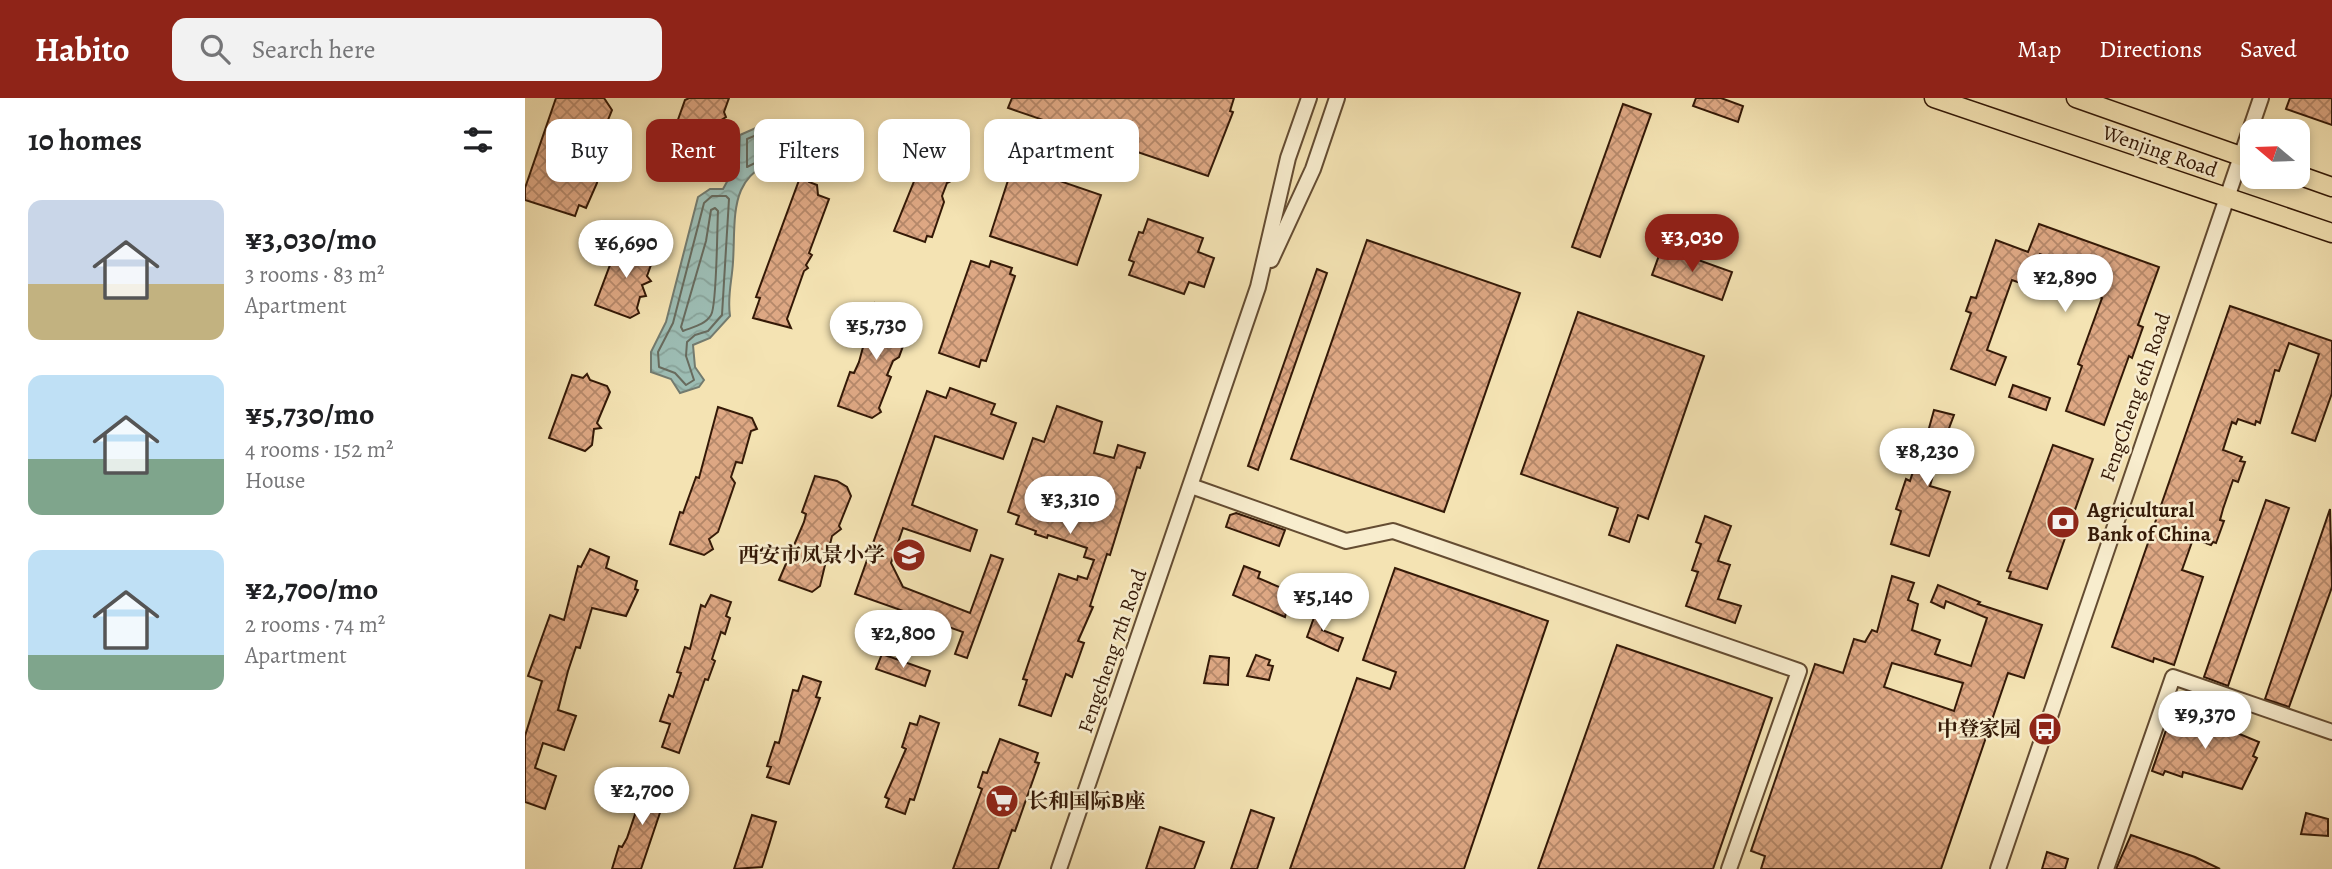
<!DOCTYPE html>
<html lang="en">
<head>
<meta charset="utf-8">
<style>
	body { margin:0; font-family:Alegreya,"Noto Serif SC",serif; background:#f2f2f2; color:#202124; height:100vh; display:flex; flex-direction:column; font-size:26px; white-space:nowrap }
	* { box-sizing:border-box; margin:0 }
	p { font-size:23px; color:#757577 }
	.icon { flex:none; width:38px; height:38px; fill:none; stroke:currentColor; stroke-width:2; stroke-linecap:round; stroke-linejoin:round }
	.map { position:relative; flex:1; overflow:hidden }
	.sheet { display:flex; flex-direction:column; background:#fff; width:525px }
	.sheet>* { flex:none }
	.banner { position:absolute; left:21px; top:21px; width:665px; height:63px; display:flex; gap:14px }
	.needle { width:46px; rotate:289deg }
	.fabs { position:absolute; left:1715px; top:21px; display:grid; gap:14px }
	.fabs a { display:grid; place-items:center; width:70px; height:70px; border-radius:14px; background:#fff; box-shadow:0 4px 10px #0003; font-size:35px }
	.price { position:absolute; translate:-50% -60px; padding:0 16px; border-radius:24px; background:#fff; color:#222; font-size:23px; line-height:46px; filter:drop-shadow(0 2px 4px #0008) }
	.price::after { content:''; position:absolute; left:50%; top:42px; width:21px; height:16px; margin-left:-10px; background:inherit; clip-path:polygon(0 0,100% 0,50% 100%) }
	.price.current { background:#8f2418; color:#fff }
	ul { padding:0; list-style:none }
	li { display:flex; align-items:center; gap:21px; height:175px; padding:0 28px }
	li span { display:grid; place-items:center; flex:none; width:196px; height:140px; border-radius:14px; color:#555 }
	li>.icon { margin-inline-start:auto }
	span .icon { width:84px; height:84px; fill:#fffc; stroke-width:1 }
	li b { font-size:30px }
	h2 { display:flex; justify-content:space-between; align-items:center; height:84px; padding:0 28px; font-size:30px }
	.chip { padding:0 24px; border-radius:14px; background:#fff; box-shadow:0 4px 10px #0003; font-size:24px; line-height:63px }
	.chip.current { background:#8f2418; color:#fff }
	header { display:flex; align-items:center; gap:42px; box-sizing:border-box; height:98px; padding:0 35px; background:#8f2418; color:#fff }
	header strong { font-size:33px }
	nav { display:flex; gap:38px; margin-inline-start:auto; font-size:24px }
	.search { width:490px; height:63px; background:#f2f2f2; display:flex; align-items:center; gap:18px; box-sizing:border-box; padding:0 24px; border-radius:14px; color:#757577; font-size:26px }
	main { display:flex; flex:1; min-height:0 }
	.map>svg:first-child { display:block }
</style>
</head>
<body>
<header>
<strong>Habito</strong>
<div class="search"><svg class="icon" aria-label="search" viewBox="0 0 24 24"><circle cx="10" cy="10" r="6"/><path d="M15 15l6 6"/></svg>Search here</div>
<nav><a>Map</a><a>Directions</a><a>Saved</a></nav>
</header>
<main>
<section class="sheet">
<h2>10 homes<svg class="icon" aria-label="filters" viewBox="0 0 24 24"><path d="M4 7h16M4 17h16"/><circle cx="9" cy="7" r="2"/><circle cx="15" cy="17" r="2"/></svg></h2>
<ul>
<li><span style="background:linear-gradient(#c9d6e8 60%,#c2b280 0)"><svg class="icon" aria-label="home" viewBox="0 0 24 24"><path d="M3 11l9-7 9 7M6 9v11h12V9"/></svg></span><div><b>¥3,030/mo</b><p>3 rooms · 83 m²</p><p>Apartment</p></div></li>
<li><span style="background:linear-gradient(#bfe0f5 60%,#7fa58c 0)"><svg class="icon" aria-label="home" viewBox="0 0 24 24"><path d="M3 11l9-7 9 7M6 9v11h12V9"/></svg></span><div><b>¥5,730/mo</b><p>4 rooms · 152 m²</p><p>House</p></div></li>
<li><span style="background:linear-gradient(#bfe0f5 75%,#7fa58c 0)"><svg class="icon" aria-label="home" viewBox="0 0 24 24"><path d="M3 11l9-7 9 7M6 9v11h12V9"/></svg></span><div><b>¥2,700/mo</b><p>2 rooms · 74 m²</p><p>Apartment</p></div></li>
</ul>
</section>
<div class="map">
<svg width="1807" height="771" viewBox="0 0 1807 771">
	<defs>
		<pattern id="water-waves" width="16" height="10" patternUnits="userSpaceOnUse" patternTransform="scale(1.75)"><rect width="16" height="10" fill="#9dbdb4"/><path d="M0 5q4-4 8 0t8 0" fill="none" stroke="#88a299"/></pattern>
		<pattern id="building-cross-hatch" width="8" height="8" patternUnits="userSpaceOnUse" patternTransform="scale(1.75)"><rect width="8" height="8" fill="#dea884"/><path d="M0 0l8 8M0 8l8-8" fill="none" stroke="#b5886a"/></pattern>
	</defs>
	<rect width="100%" height="100%" fill="#f4e3b3"/>
	<filter id="stains"><feTurbulence type="fractalNoise" baseFrequency=".00286" numOctaves="4"/><feColorMatrix values="0 0 0 0 .2 0 0 0 0 .09 0 0 0 0 .02 0 0 0 .5 -.17"/></filter>
	<radialGradient id="worn" r=".72"><stop offset=".6" stop-color="#630" stop-opacity="0"/><stop offset="1" stop-color="#630" stop-opacity=".3"/></radialGradient>
	<path fill="url(#water-waves)" stroke="#737b6f" stroke-width="2" d="M240,26L255,27L264,33L258,61C202,74 211,119 208,164C207,183 202,198 205,218L185,240L168,247L170,269L179,282L174,289L155,295L146,281L126,274V254L141,224L173,99L185,91H198L214,62L215,37Z"/>
	<g fill="none" stroke-linecap="round" stroke-linejoin="round">
		<g stroke="#686b5e" stroke-width="2">
			<path d="M241,33L255,36L252,54L222,69V41Z"/>
			<path d="M187,98H201L204,101L197,217L183,233L170,237L162,244L161,258L169,282L161,287L150,275L134,269L133,254L148,225L179,105Z"/>
			<path d="M190,110L193,113C192,130 192,208 186,217C180,227 168,229 158,233L156,229L181,143L186,112Z"/>
		</g>
	</g>
	<g fill="url(#building-cross-hatch)" stroke="#341907" stroke-width="2" fill-rule="evenodd">
		<path d="M31,0H79L87,12L83,22L91,25V32L79,57L68,53L61,73L73,77L72,85L61,110L54,107L50,118L0,102V90Z"/>
		<path d="M164,0H204L199,14L201,19L193,24L196,33L192,35L188,46L191,51L182,56L145,44L160,2Z"/>
		<path d="M487,0H709L705,13L708,14L683,78L483,10Z"/>
		<path d="M1171,0H1196L1218,8L1213,24L1168,8Z"/>
		<path d="M1765,0H1807V27L1761,11Z"/>
		<path d="M1098,6L1126,16L1075,159L1047,149Z"/>
		<path d="M404,28L437,39L440,50L428,82L422,85L417,98L419,104L407,139L402,138L400,144L369,133L396,66L393,65Z"/>
		<path d="M274,60L291,66L284,84L292,87L293,97L304,101L284,155L287,157L281,167L283,170L279,173L262,221L266,230L228,220L235,200L231,199L277,74L270,71Z"/>
		<path d="M488,67L576,97L552,167L465,138Z"/>
		<path d="M623,121L678,140L673,154L689,160L679,189L664,184L659,196L604,177L609,164L604,162L614,134L618,135Z"/>
		<path d="M1514,126L1634,169L1613,227L1618,229L1607,260L1604,258L1579,327L1541,313L1557,268L1553,266L1577,200L1570,197L1574,186L1538,173L1541,166L1515,156L1504,188L1487,182L1462,252L1481,259L1470,287L1426,271L1446,215L1441,213L1446,199L1451,200L1471,142L1503,154Z"/>
		<path d="M842,142L995,195L919,414L766,361Z"/>
		<path d="M94,143L127,155L133,164L126,167L122,178L126,183L117,187L121,198L115,199L112,210L114,215L105,220L70,207Z"/>
		<path d="M1137,149L1207,174L1197,202L1127,177Z"/>
		<path d="M446,163L464,169L466,163L487,170L485,176L490,178L461,263L456,262L454,269L414,255Z"/>
		<path d="M792,171L802,175L733,372L723,368Z"/>
		<path d="M350,205L381,216L386,226L374,259L368,263L362,277L366,279L354,310L356,314L347,320L313,308L325,274L329,275L334,264Z"/>
		<path d="M1705,208L1807,243V295L1790,343L1767,335L1794,256L1764,245L1754,273L1750,272L1735,325L1731,323L1730,327L1713,321L1711,326L1707,324L1698,352L1717,359L1715,363L1720,364L1713,384L1708,382L1698,411L1695,422L1699,423L1691,445L1688,444L1686,447L1670,441L1667,444L1657,472L1678,479L1649,567L1629,560L1628,564L1587,549Z"/>
		<path d="M1053,214L1179,258L1123,421L1113,417L1104,444L1084,437L1093,410L996,376Z"/>
		<path d="M62,276L65,282L82,288L85,294L72,325L76,330L69,331L67,347L60,353L24,340L47,277L58,280Z"/>
		<path d="M1488,287L1525,300L1521,312L1484,299Z"/>
		<path d="M425,290L470,306L466,316L491,325L478,361L410,338L387,407L452,432L445,453L378,430L366,465L378,489L445,515L466,457L478,461L442,560L430,556L438,534L330,496L402,293L421,300Z"/>
		<path d="M532,308L577,324L569,355L589,360L593,347L620,355L615,370L612,369L585,457L582,456L565,508L568,509L553,543L559,545L547,579L541,576L526,618L494,607L502,582L498,581L534,476L552,482L553,478L562,481L569,462L559,459L562,450L523,437L522,440L510,436L511,433L491,426L494,418L483,414L508,340L519,344Z"/>
		<path d="M193,309L227,320L232,331L226,333L217,365L211,364L206,379L210,385L199,417L193,434L184,441L188,451L179,457L145,446L155,414L158,415L171,379L174,380Z"/>
		<path d="M1409,312L1429,317L1423,333L1441,339L1432,367L1413,360L1405,388L1425,394L1404,458L1366,446L1376,413L1371,411L1381,381L1385,383L1395,351L1398,352Z"/>
		<path d="M1528,347L1568,361L1522,491L1484,480L1486,474L1482,473Z"/>
		<path d="M290,378L312,383L322,389L326,398L314,428L316,431L307,438L295,488L287,494L254,482L279,424L281,416L277,414Z"/>
		<path d="M1741,402L1764,410L1703,588L1679,579Z"/>
		<path d="M1805,411L1807,489L1764,609L1740,601Z"/>
		<path d="M711,415L760,432L754,448L701,429L705,417Z"/>
		<path d="M1180,418L1206,428L1193,463L1205,467L1193,501L1216,508L1210,525L1161,508L1173,474L1167,472L1176,446L1171,444Z"/>
		<path d="M65,451L84,459L81,470L112,483L110,491L113,492L101,518L67,510L55,550L51,549L43,573L33,612L51,618L39,652L18,645L10,670L31,678L20,711L0,704V638L17,583L3,578L25,517L39,522L53,468L56,469Z"/>
		<path d="M719,468L735,474L733,480L766,494L760,519L708,497Z"/>
		<path d="M870,470L1023,523L939,771H765L832,580L865,591L871,574L838,562Z"/>
		<path d="M1367,478L1389,485L1383,502L1393,506L1387,532L1415,542L1410,556L1446,568L1462,520L1421,503L1419,510L1406,504L1413,487L1455,504L1453,506L1517,527L1499,580L1483,575L1416,771H1236L1240,758L1226,753L1290,566L1318,575L1329,541L1340,544L1347,532L1352,534ZM1367,565L1438,585L1429,613L1359,589Z"/>
		<path d="M186,497L206,504L201,518L205,520L200,536L196,534L187,561L190,563L183,582L180,581L154,655L137,649L145,626L135,623L144,597L148,599L156,575L152,574L160,549L165,551L176,507L180,509Z"/>
		<path d="M791,514L802,518L797,532L818,540L813,553L782,539Z"/>
		<path d="M1092,547L1247,600L1188,771H1013Z"/>
		<path d="M357,556L405,573L400,588L351,571Z"/>
		<path d="M731,557L745,562L743,567L748,568L744,582L722,578Z"/>
		<path d="M685,558L704,560L703,587L679,585Z"/>
		<path d="M278,578L296,584L291,599L295,600L264,686L242,679L246,669L242,668L250,644L254,645L268,592L273,593Z"/>
		<path d="M1649,609L1734,644L1728,658L1732,660L1717,691L1658,674L1657,679L1640,673L1638,677L1627,673Z"/>
		<path d="M395,618L414,625L389,702L385,701L380,716L361,709L364,701L360,699L381,651L377,649L385,625L392,627Z"/>
		<path d="M475,641L513,655L510,664L514,665L490,733L487,732L473,771H428L457,691L453,689L458,674L462,675Z"/>
		<path d="M122,681L144,688L116,771H87L94,748L97,749L102,740Z"/>
		<path d="M726,712L749,720L732,771H706Z"/>
		<path d="M1781,715L1803,721V738L1776,736Z"/>
		<path d="M227,717L251,724L244,747L237,769L209,771Z"/>
		<path d="M635,729L679,744L669,771H621Z"/>
		<path d="M1606,737L1670,759L1695,771H1591Z"/>
		<path d="M1522,754L1543,761L1540,771H1517Z"/>
	</g>
	<g fill="none" stroke-linecap="round" stroke-linejoin="round">
		<defs>
			<g id="minor">
				<path d="M746,162L788,71L812,0"/>
				<path d="M666,388L821,443L868,433L1274,573L1204,771"/>
				<path d="M534,771L733,189L763,60L784,0"/>
				<path d="M1473,771L1736,0"/>
				<path d="M1581,771L1648,579L1807,634"/>
			</g>
			<g id="major">
				<path d="M1409,0L1807,135"/>
				<path d="M1551,0L1727,62"/>
				<path d="M1773,77L1807,89"/>
			</g>
		</defs>
		<use href="#minor" stroke="#644c32" stroke-width="18"/>
		<use href="#major" stroke="#341907" stroke-width="21"/>
		<use href="#minor" stroke="#f8edce" stroke-width="14"/>
		<use href="#major" stroke="#f4e3b3" stroke-width="18"/>
	</g>
	<defs>
		<symbol id="bank-disc" viewBox="-11 -11 22 22"><circle r="9.5" fill="#8f2418" stroke="#f8edce"/><path d="M-6-4H6V4H-6ZM0-2.3a2.3 2.3 0 1 0 0 4.6a2.3 2.3 0 1 0 0-4.6Z" fill="#fff"/></symbol>
		<symbol id="school-disc" viewBox="-11 -11 22 22"><circle r="9.5" fill="#8f2418" stroke="#f8edce"/><path d="M0-5L7-2L0 1L-7-2ZM-4 1L0 2.5L4 1V4Q0 6-4 4Z" fill="#fff"/></symbol>
		<symbol id="bus-disc" viewBox="-11 -11 22 22"><circle r="9.5" fill="#8f2418" stroke="#f8edce"/><path d="M-5-6H5V4H4V6H2V4H-2V6H-4V4H-5ZM-3.5-4V0h7V-4ZM-3.5 1.2v1.5H-2V1.2ZM2 1.2v1.5H3.5V1.2Z" fill="#fff"/></symbol>
		<symbol id="supermarket-disc" viewBox="-11 -11 22 22"><circle r="9.5" fill="#8f2418" stroke="#f8edce"/><path d="M-6-5.5h2.5l.6 2H6L4.5 2H-2.5L-4.4-4H-6ZM-1.5 3.2a1.3 1.3 0 1 0 .1 0ZM3 3.2a1.3 1.3 0 1 0 .1 0Z" fill="#fff"/></symbol>
	</defs>
	<g fill-rule="evenodd">
		<use href="#bank-disc" x="1519" y="405" width="38" height="38"/>
		<use href="#school-disc" x="365" y="438" width="38" height="38"/>
		<use href="#bus-disc" x="1501" y="612" width="38" height="38"/>
		<use href="#supermarket-disc" x="458" y="684" width="38" height="38"/>
	</g>
	<g text-anchor="middle" dominant-baseline="central" stroke-width="5" stroke-linejoin="round" paint-order="stroke">
		<g font-size="21" fill="#341907" stroke="#f8edce">
			<text transform="translate(1635 53) rotate(19)">Wenjing Road</text>
			<text transform="translate(1610 299) rotate(-71)">FengCheng 6th Road</text>
			<text transform="translate(587 553) rotate(-71)">Fengcheng 7th Road</text>
		</g>
		<g font-size="21" font-weight="bold" fill="#341907" stroke="#f8edce" text-anchor="start">
			<text x="1562" y="412">Agricultural<tspan x="1562" dy="24">Bank of China</tspan></text>
			<text x="360" y="457" text-anchor="end">西安市凤景小学</text>
			<text x="1496" y="631" text-anchor="end">中登家园</text>
			<text x="502" y="703">长和国际B座</text>
		</g>
	</g>
	<rect width="100%" height="100%" filter="url(#stains)"/>
	<rect width="100%" height="100%" fill="url(#worn)"/>
</svg>
<div class="fabs">
<a><svg class="needle" viewBox="-14 -14 28 28"><path d="M0-13l5 13h-10z" fill="#e53935"/><path d="M0 13l5-13h-10z" fill="#757577"/></svg></a>
</div>
<b class="price current" style="left:1167px;top:176px">¥3,030</b>
<b class="price" style="left:101px;top:182px">¥6,690</b>
<b class="price" style="left:1540px;top:216px">¥2,890</b>
<b class="price" style="left:351px;top:264px">¥5,730</b>
<b class="price" style="left:1402px;top:390px">¥8,230</b>
<b class="price" style="left:545px;top:438px">¥3,310</b>
<b class="price" style="left:798px;top:535px">¥5,140</b>
<b class="price" style="left:378px;top:572px">¥2,800</b>
<b class="price" style="left:1680px;top:653px">¥9,370</b>
<b class="price" style="left:117px;top:729px">¥2,700</b>
<div class="banner">
<a class="chip">Buy</a>
<a class="chip current">Rent</a>
<a class="chip">Filters</a>
<a class="chip">New</a>
<a class="chip">Apartment</a>
</div>
</div>
</main>
</body>
</html>
